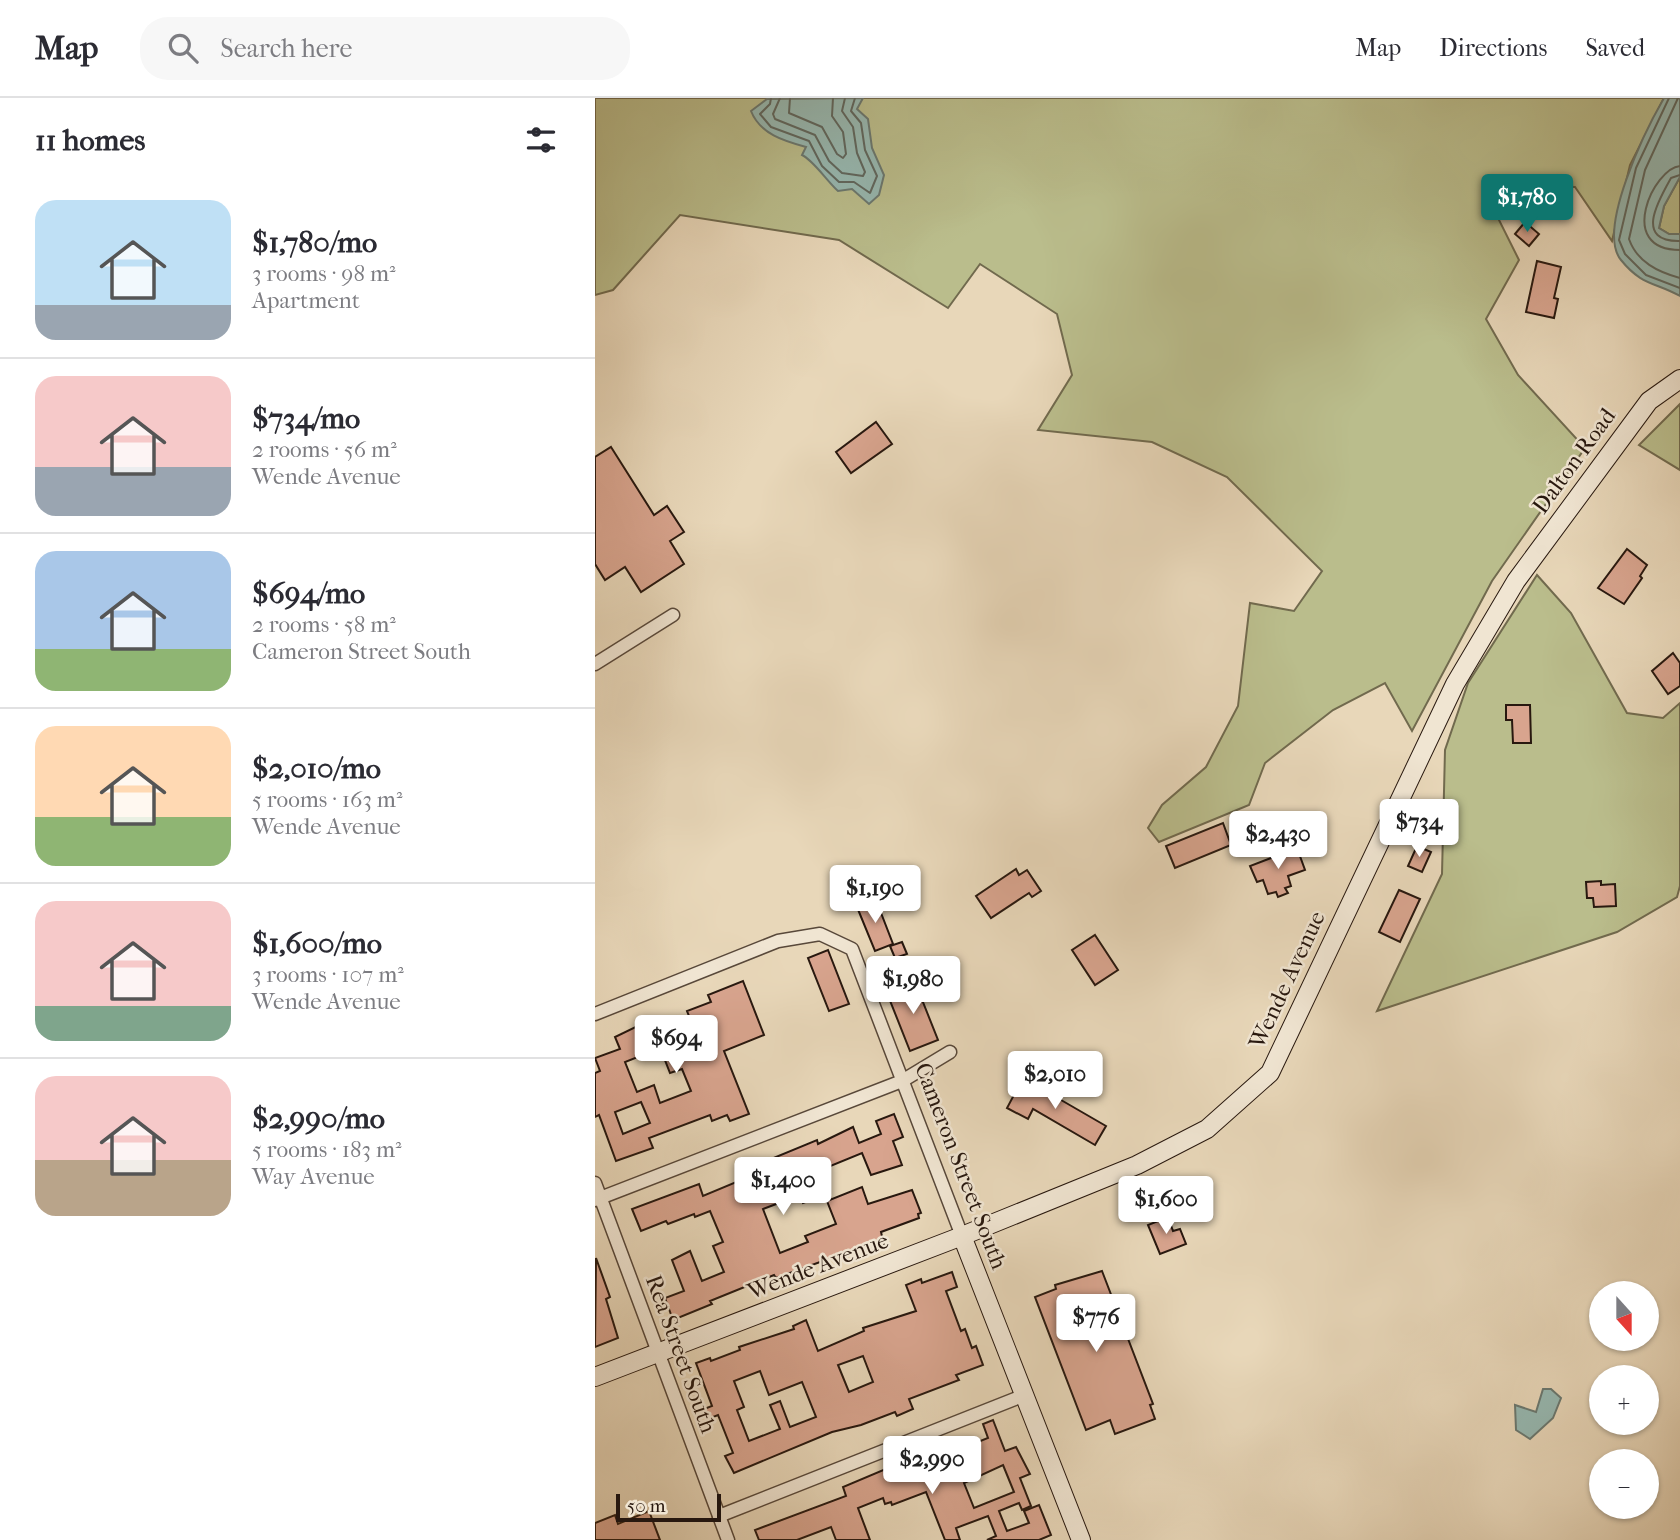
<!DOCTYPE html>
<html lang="en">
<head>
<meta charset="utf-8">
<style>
	body { margin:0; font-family:"IM FELL French Canon",serif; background:#f7f7f7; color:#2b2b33; height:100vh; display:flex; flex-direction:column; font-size:26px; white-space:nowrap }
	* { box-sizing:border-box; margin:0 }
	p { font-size:23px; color:#7c7c81 }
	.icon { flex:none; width:38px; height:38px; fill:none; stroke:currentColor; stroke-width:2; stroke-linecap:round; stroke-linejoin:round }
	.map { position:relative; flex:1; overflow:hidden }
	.sheet { display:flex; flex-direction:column; background:#fff; width:595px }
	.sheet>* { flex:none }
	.needle { width:46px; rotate:159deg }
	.buttons { position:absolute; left:994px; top:1183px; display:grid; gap:14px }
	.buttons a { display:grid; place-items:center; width:70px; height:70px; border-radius:50%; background:#fff; box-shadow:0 2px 5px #0004; font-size:35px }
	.scale { position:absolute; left:21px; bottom:18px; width:105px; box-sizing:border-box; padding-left:7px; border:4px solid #28180f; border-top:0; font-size:19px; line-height:24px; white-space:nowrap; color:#28180f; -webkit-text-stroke:5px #f0e5d2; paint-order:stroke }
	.price { position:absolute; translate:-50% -60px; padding:0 16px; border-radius:7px; background:#fff; color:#222; font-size:23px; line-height:46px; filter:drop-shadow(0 2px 4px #0008) }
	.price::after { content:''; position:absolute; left:50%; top:42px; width:21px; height:16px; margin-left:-10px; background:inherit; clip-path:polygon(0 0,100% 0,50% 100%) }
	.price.on { background:#0f766e; color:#fff }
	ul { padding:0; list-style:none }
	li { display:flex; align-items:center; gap:21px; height:175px; padding:0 35px }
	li+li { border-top:2px solid #e1e1e2 }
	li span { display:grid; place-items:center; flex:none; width:196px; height:140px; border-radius:21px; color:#555 }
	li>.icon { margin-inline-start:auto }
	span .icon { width:84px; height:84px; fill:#fffc; stroke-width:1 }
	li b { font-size:30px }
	h2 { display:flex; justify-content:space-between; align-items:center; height:84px; padding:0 35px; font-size:30px }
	header { display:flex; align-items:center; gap:42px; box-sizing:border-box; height:98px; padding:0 35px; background:#fff; border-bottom:2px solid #e1e1e2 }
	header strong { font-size:33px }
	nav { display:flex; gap:38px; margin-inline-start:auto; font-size:24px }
	.search { width:490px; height:63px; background:#f7f7f7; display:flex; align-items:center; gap:18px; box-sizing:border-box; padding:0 24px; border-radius:28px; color:#7c7c81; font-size:26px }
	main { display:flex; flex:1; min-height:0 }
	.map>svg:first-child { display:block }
</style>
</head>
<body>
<header>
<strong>Map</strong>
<div class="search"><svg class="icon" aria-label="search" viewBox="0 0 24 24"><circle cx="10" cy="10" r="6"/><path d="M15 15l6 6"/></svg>Search here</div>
<nav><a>Map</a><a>Directions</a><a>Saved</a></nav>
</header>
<main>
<section class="sheet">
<h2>11 homes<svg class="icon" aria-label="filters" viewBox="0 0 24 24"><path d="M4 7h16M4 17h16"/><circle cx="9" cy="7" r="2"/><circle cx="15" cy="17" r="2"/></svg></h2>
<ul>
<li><span style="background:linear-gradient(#bfe0f5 75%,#9aa5b1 0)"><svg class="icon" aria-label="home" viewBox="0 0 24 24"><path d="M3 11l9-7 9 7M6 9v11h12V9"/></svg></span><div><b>$1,780/mo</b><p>3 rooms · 98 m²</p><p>Apartment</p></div></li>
<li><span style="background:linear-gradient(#f6c9c9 65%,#9aa5b1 0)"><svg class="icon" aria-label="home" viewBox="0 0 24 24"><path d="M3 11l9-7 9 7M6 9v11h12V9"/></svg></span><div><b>$734/mo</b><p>2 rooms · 56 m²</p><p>Wende Avenue</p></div></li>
<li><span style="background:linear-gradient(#a9c7e8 70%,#8fb573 0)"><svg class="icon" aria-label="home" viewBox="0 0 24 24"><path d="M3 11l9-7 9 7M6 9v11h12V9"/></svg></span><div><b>$694/mo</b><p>2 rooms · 58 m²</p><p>Cameron Street South</p></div></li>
<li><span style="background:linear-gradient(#ffd9b3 65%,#8fb573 0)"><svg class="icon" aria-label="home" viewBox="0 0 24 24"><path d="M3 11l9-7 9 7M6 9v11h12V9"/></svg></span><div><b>$2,010/mo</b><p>5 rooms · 163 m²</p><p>Wende Avenue</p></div></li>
<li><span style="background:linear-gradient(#f6c9c9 75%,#7fa58c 0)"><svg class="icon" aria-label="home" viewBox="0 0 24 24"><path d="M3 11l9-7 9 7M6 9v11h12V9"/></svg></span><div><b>$1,600/mo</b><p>3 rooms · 107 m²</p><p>Wende Avenue</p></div></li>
<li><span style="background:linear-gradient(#f6c9c9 60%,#b9a48a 0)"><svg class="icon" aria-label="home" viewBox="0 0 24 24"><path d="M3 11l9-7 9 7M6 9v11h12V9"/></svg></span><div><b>$2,990/mo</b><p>5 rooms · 183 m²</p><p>Way Avenue</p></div></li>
</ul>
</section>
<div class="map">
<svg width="1085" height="1442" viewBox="0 0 1085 1442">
	<rect width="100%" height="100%" fill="#e8d7b9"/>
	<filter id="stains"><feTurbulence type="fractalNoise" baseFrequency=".00286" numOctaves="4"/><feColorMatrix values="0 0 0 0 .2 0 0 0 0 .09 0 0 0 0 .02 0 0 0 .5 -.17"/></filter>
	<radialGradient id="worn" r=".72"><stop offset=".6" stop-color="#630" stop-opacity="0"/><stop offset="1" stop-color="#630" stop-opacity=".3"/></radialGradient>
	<g fill="#babd8c" stroke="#716a4e" stroke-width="2">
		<path d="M0,0H1069L1035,67L1017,143L980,89L925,87L895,104L924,162L891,221L923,277L990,350L897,483L817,633L790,585L738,612L670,665L654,707L564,744L553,730L567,707L611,669L643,608L655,505L699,513L727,473L632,379L557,344L443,332L477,277L462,216L385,166L353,210L244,142L85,117L18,192L0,197Z"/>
		<path d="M1085,79V136H1074L1064,130L1069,108Z"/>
		<path d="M1085,306V372L1044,347Z"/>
		<path d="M942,477L976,515L1032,615L1068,620L1085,605V788L1082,799L1022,834L782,913L847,776L850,652L873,585Z"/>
	</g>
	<g fill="#97b9b2" stroke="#6b7971" stroke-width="2">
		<path d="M268,0L262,11L273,21L277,50L289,77L284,97L274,106L257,91L243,93C232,83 218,62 207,57L211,49C189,43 165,36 156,13L172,1Z"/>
		<path d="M1069,0H1085V79L1069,108L1064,130L1074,136H1085V198C1060,184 1047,188 1026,162C1001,132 1051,31 1069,0Z"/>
		<path d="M664,717L669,729L646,739L641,727Z"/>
		<path d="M948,1291H956L966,1300L958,1320L935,1341L921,1332L920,1307L941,1314Z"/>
	</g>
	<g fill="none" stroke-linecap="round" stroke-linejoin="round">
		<g stroke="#606860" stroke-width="2">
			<path d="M176,0L175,6L165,16L176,29L214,43L227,68L244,84H259L275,95L282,78L270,52L266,25L256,13L260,0"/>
			<path d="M185,0L178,16L180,21L220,37L234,63L247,75L268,78L270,74L262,55L258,29L247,13L250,0"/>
			<path d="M195,0L194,15L227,29L242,56L248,60L251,56L248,34L237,18L238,0"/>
			<path d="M1074,0L1041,70L1024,142L1030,156L1051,177L1085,190"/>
			<path d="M1083,0L1050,72L1034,141C1042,164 1063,174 1085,180"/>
			<path d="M1085,68C1059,70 1020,152 1085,152"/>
			<path d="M1085,77L1076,80C1063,103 1039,144 1085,143"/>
		</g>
	</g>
	<g fill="#d8a48e" stroke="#28180f" stroke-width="2" fill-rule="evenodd">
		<path d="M930,124L944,136L934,148L920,136Z"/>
		<path d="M942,163L966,169L959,200L963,201L959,220L931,214Z"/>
		<path d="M281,324L297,346L256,375L241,354Z"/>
		<path d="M16,349L59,417L72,408L89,434L75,443L89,466L46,494L30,469L10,482L0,466V359Z"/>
		<path d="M1032,451L1052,467L1045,478L1047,480L1029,506L1003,490Z"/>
		<path d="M1078,555L1085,565V588L1073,596L1057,573Z"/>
		<path d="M911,607H935L936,645H918L917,622H911Z"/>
		<path d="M628,725L636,747L580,770L571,748Z"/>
		<path d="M822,748L836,754L827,774L813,768Z"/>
		<path d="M702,750L710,772L693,778L696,788L690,790L693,795L683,799L681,794L673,796L668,782L662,784L655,768Z"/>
		<path d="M421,771L424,777L432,772L446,793L437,799L434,795L396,820L381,798Z"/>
		<path d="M1006,783V787L1020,786L1021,808L999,809L998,800H992L991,784Z"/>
		<path d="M804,792L825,801L805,844L784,834Z"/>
		<path d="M281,802L298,846L280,853L262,809Z"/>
		<path d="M500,837L523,872L500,887L477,852Z"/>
		<path d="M307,844L312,856L300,860L295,848Z"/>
		<path d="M233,852L254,906L234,913L213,860Z"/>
		<path d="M148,883L169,937L129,953L154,1016L135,1023L132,1017L117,1023L115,1017L54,1040L58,1050L21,1063L4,1017L0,1019V975L5,973L0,960L25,951L20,939L57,921L68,949L30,964L42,994L59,987L65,1005L96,993L87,971L75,975L68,957L104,943L92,913L116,904L113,897ZM46,1004L55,1025L28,1036L20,1014Z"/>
		<path d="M320,884L343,942L315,953L292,895Z"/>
		<path d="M428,980L511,1028L500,1047L438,1011L433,1021L412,1010Z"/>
		<path d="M299,1016L308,1039L298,1043L307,1067L276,1077L267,1055L223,1073L232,1096L208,1105L205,1097L168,1111L185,1155L213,1144L210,1138L241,1126L232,1103L267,1089L273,1106L317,1092L326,1115L323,1116L324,1120L286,1134L289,1147L277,1151L272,1147L181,1180L179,1177L115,1203L117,1206L78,1222L70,1200L89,1193L77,1162L95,1153L107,1183L129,1174L118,1148L128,1144L115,1113L100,1119L99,1116L73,1126L71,1123L46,1133L37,1111L104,1086L108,1098L158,1077L161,1085L182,1077L176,1061L222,1042L223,1046L258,1029L264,1045L286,1036L281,1023Z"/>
		<path d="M573,1119L578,1133L585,1131L591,1146L565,1156L553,1127Z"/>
		<path d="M1,1160L15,1199L11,1201L23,1240L0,1249Z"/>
		<path d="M507,1173L558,1306L555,1307L560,1321L520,1336L515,1322L491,1332L440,1199L461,1191L460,1187Z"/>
		<path d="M357,1174L362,1189L351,1193L366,1233L370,1231L377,1250L381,1248L388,1267L361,1277L364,1282L314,1301L318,1311L302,1318L300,1314L266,1327L237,1334L139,1375L130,1358L138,1355L123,1317L113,1321L109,1311L117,1308L101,1265L115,1260L116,1263L145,1252L144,1249L199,1231L198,1228L211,1222L223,1253L269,1233L268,1230L321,1213L311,1187L326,1181L327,1185ZM268,1258L278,1284L254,1294L243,1267ZM165,1273L174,1297L207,1284L221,1319L195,1329L185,1303L175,1307L185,1331L154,1343L142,1312L149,1309L139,1283Z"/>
		<path d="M398,1322L410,1353L421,1349L435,1376L425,1380L436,1408L427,1412L424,1405L404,1413L412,1433L434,1425L429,1413L444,1407L456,1437L444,1442H392L401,1438L393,1418L361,1430L365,1442H350L331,1394L297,1407L296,1404L290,1406L288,1400L263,1410L275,1442H241L236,1429L202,1442H164L160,1432L251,1398L248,1389L293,1370L295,1375L333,1364L393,1340L388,1326ZM408,1367L419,1394L379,1410L369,1385Z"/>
		<path d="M54,1413L65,1442H0V1425L20,1417L23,1426Z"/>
	</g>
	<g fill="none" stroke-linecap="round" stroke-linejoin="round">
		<defs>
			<g id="street">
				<path d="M0,566L78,517"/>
				<path d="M0,916L183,843L225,836L257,851L367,1138"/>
				<path d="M0,1085L133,1442"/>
				<path d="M0,1102L307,983L355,954"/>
				<path d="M124,1418L430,1297"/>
			</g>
			<g id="secondary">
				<path d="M367,1138L486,1442"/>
				<path d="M0,1279L367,1138L542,1067L612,1031L675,975L860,586L921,483L1054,303L1085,281"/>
			</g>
		</defs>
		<use href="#street" stroke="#58483a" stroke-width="15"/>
		<use href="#secondary" stroke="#28180f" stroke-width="20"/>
		<use href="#street" stroke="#f0e5d2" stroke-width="12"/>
		<use href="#secondary" stroke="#f0e5d2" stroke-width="18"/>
	</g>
	<g text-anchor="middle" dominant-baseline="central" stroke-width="5" stroke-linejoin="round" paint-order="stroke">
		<g font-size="23" fill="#28180f" stroke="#f0e5d2">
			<text transform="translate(979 363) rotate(-54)">Dalton Road</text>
			<text transform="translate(692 882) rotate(-65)">Wende Avenue</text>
			<text transform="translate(366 1068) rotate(69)">Cameron Street South</text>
			<text transform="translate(223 1168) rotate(-21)">Wende Avenue</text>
			<text transform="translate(86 1256) rotate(70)">Rea Street South</text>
		</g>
	</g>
	<rect width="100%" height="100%" filter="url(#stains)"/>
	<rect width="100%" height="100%" fill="url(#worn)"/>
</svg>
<div class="buttons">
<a><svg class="needle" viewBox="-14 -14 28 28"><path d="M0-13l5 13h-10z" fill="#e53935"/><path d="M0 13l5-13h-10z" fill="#7c7c81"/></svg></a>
<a>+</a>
<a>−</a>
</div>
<div class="scale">50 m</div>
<b class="price on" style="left:932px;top:136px">$1,780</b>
<b class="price" style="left:824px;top:761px">$734</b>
<b class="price" style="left:683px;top:773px">$2,430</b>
<b class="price" style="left:280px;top:827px">$1,190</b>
<b class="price" style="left:318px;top:918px">$1,980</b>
<b class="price" style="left:81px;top:977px">$694</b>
<b class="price" style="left:460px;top:1013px">$2,010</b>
<b class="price" style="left:188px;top:1119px">$1,400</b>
<b class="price" style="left:571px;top:1138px">$1,600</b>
<b class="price" style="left:501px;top:1256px">$776</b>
<b class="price" style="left:337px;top:1398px">$2,990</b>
</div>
</main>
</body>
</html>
